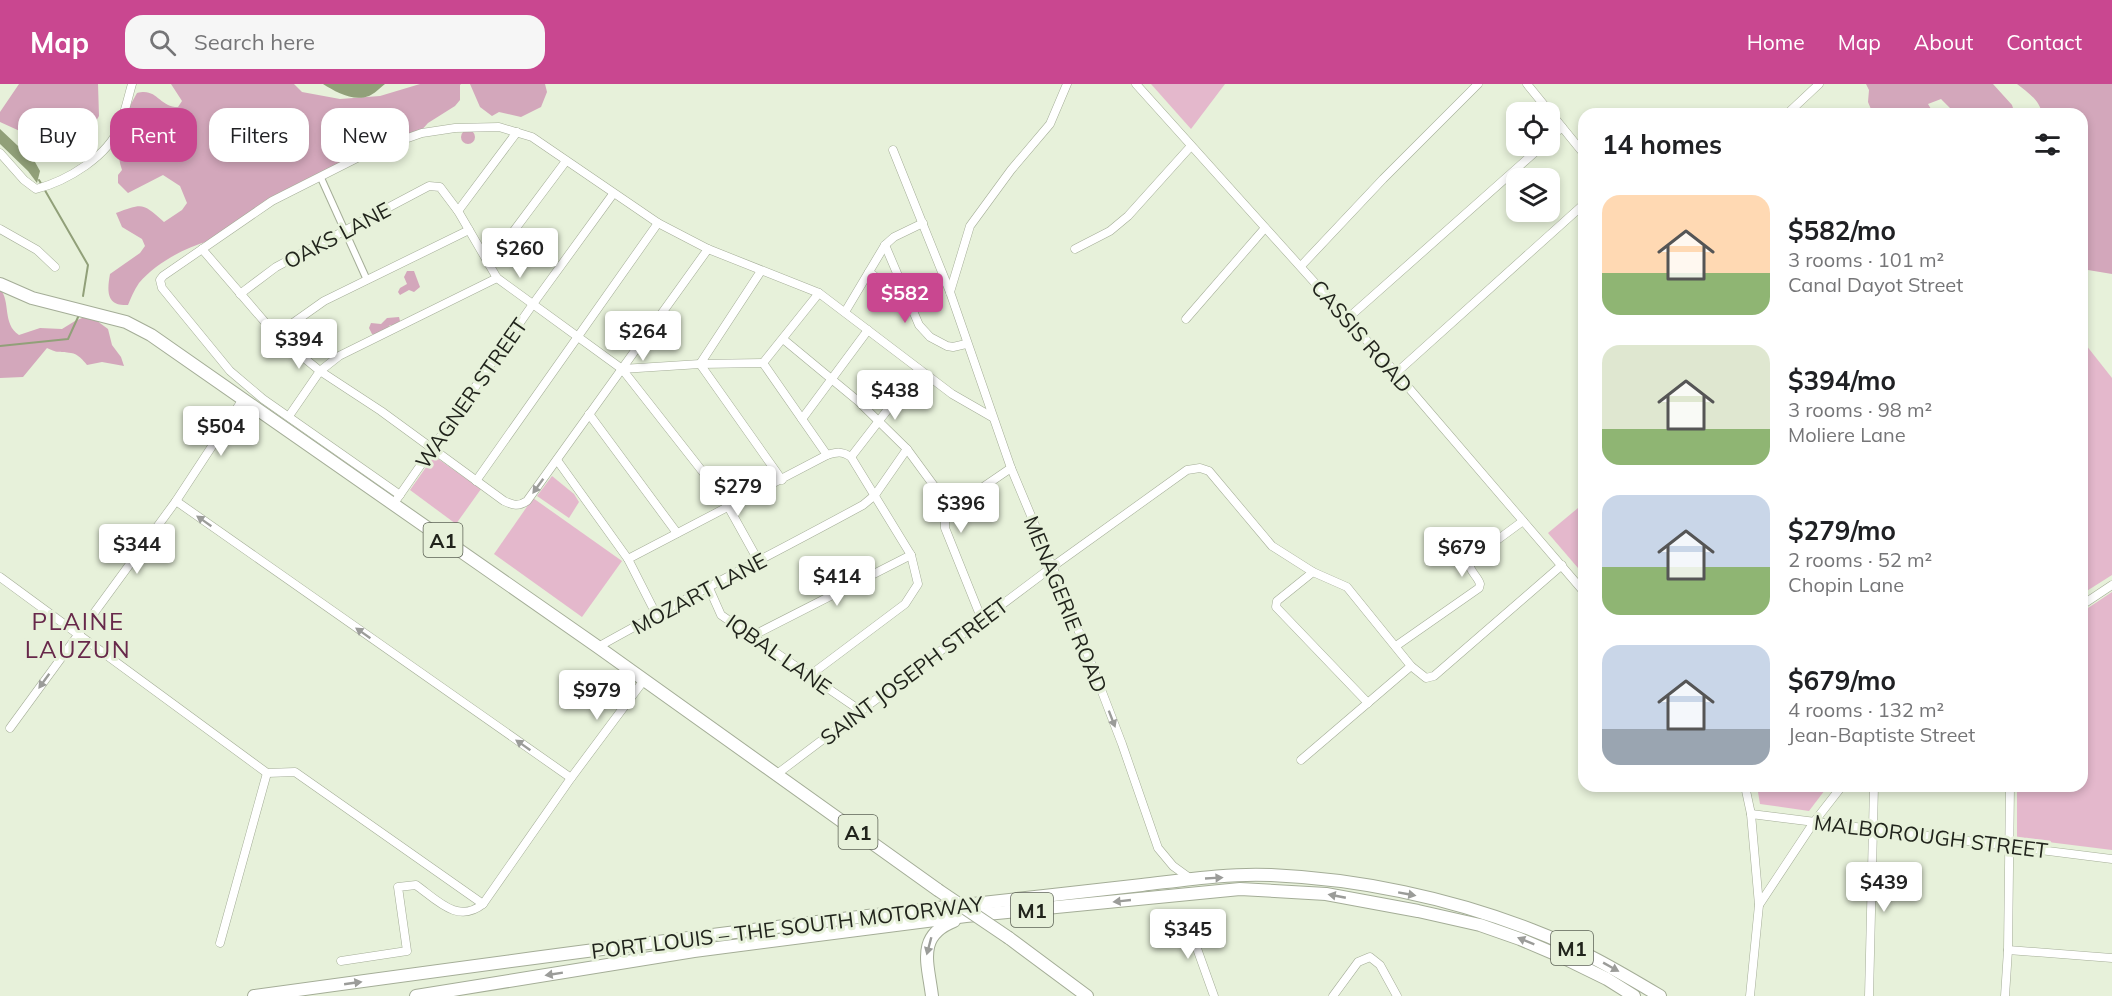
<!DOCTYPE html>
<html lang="en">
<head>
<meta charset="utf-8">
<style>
	body { margin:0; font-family:Mulish,sans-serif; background:#f6f6f6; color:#202124; height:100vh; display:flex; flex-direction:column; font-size:22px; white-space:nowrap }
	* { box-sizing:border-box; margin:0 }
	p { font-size:20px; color:#757577 }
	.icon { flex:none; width:33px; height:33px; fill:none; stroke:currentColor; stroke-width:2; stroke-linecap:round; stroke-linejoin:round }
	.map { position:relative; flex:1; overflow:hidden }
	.drawer { position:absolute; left:1578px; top:24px; width:510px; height:684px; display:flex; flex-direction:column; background:#fff; border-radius:18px; box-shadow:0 3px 9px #0003 }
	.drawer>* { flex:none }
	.banner { position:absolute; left:18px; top:24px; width:570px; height:54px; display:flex; gap:12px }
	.fabs { position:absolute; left:1506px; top:18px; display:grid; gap:12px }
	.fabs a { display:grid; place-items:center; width:54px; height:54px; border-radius:12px; background:#fff; box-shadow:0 3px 9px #0003; font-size:30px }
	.price { position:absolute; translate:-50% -51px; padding:0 14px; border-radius:6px; background:#fff; color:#222; font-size:20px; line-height:39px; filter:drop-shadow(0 2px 3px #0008) }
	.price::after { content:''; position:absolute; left:50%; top:36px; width:18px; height:14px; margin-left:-9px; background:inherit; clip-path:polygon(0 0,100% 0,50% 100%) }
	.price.current { background:#c94790; color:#fff }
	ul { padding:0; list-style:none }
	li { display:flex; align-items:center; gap:18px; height:150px; padding:0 24px }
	li span { display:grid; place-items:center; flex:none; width:168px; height:120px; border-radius:18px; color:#555 }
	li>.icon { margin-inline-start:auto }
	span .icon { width:72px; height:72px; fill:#fffc; stroke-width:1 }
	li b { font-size:26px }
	h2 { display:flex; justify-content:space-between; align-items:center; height:72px; padding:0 24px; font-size:26px }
	.tag { padding:0 21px; border-radius:18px; background:#fff; box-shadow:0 3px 9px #0003; font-size:21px; line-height:54px }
	.tag.current { background:#c94790; color:#fff }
	header { display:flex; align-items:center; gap:36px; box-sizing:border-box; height:84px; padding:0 30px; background:#c94790; color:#fff }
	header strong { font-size:28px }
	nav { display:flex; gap:33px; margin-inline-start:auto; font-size:21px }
	.search { width:420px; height:54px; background:#f6f6f6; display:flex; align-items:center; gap:15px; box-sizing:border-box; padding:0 21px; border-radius:18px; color:#757577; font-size:22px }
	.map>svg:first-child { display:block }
</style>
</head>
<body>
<header>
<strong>Map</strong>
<div class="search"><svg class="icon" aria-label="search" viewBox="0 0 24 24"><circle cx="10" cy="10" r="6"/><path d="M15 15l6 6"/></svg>Search here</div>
<nav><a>Home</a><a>Map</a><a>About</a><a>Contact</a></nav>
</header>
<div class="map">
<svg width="2112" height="912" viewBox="0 0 2112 912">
	<rect width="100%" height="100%" fill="#e7f1da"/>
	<g fill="#e4b8cc">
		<path d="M1151,0H1225L1191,45Z"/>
		<path d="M2082,256L2112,294V491L2082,510Z"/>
		<path d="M434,372L481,405L456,440L410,406Z"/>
		<path d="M552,392L574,410L579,418L569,434L537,412Z"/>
		<path d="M533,414L622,477L582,533L494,470Z"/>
		<path d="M1584,419V491L1548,449Z"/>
		<path d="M2112,508V766L2017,754V702H2082V528Z"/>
		<path d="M1757,702H1828L1809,727L1760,720Z"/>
	</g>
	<g fill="#d3a7bb">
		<path d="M19,0H98L99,32L83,59L62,77L33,53L0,38V28Z"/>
		<path d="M171,0H294L302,8L340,15L380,12L420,0H461L460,1V16L455,22L428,39L420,48L369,66L209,157C184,164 156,179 139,199C134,206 131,214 128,221C106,222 107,207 110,190L140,169L145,162L142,155L122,143L116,129C144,119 142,119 164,138L182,126L187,119L180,102L163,91L128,109L118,99V91L122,86C112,56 123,34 137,9C157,3 159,23 178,23L182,17Z"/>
		<path d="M470,0H545L547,8L541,23L521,33L499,28L492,32L480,23Z"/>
		<path d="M1866,0H1993L2012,21L2015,30H1956L1941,15L1928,20L1934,30H1873L1868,18L1869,6Z"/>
		<path d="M2017,0H2112V190L2082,185V30H2042C2040,16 2027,8 2017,0Z"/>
		<circle cx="468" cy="53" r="7"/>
		<path d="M407,187H414L420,203L414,208L409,206L400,211L398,208L400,204L407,200L404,193Z"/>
		<path d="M0,205C11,217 2,240 19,251L40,244L62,245L75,237L89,231L108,245L112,261L121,273L124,282L102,278L87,281C83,276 78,270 71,269C60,267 59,270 47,264L23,293L0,294Z"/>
		<path d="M399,233L400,237L393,242L390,241L387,245L380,247L376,251L372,250L369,244L371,239L381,240L387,234Z"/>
	</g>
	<g fill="#91a079">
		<path d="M323,0H385C380,4 374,10 369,12C353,18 336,8 323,0Z"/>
		<path d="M0,45L35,78L40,87L37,99L28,87L0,60Z"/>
	</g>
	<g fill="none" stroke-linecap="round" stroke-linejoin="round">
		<g stroke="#91a079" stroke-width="2">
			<path d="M39,96L88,181L83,212"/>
			<path d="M0,262L68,255L79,231"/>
		</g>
		<defs>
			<path id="pedestrian" d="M321,94L367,196"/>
			<g id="minor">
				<path d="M1136,0L1396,289L1584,508"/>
				<path d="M1527,0L1584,70"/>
				<path d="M1787,30L1819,0"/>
				<path d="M1550,54L1562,43"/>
				<path d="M893,66L950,208L1011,384L1071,527L1122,660L1158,764L1173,782L1191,795"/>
				<path d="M0,69L24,96L36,105C67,97 109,72 120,41C125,28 128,14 132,0"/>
				<path d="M458,127L517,48"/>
				<path d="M0,145L37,166L55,183"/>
				<path d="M885,161L919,241L930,253L947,262L953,263L966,260"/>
				<path d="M202,165L276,251L320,287L381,327L504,417C513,421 518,423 527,417L708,165"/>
				<path d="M1075,165L1110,147L1128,132L1191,62"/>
				<path d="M489,180L566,77"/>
				<path d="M1301,182L1383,95L1478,0"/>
				<path d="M761,187L700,280L782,396"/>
				<path d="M869,188L909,218"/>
				<path d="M950,208L970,142L1011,86L1050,40L1067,0"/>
				<path d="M240,210L276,183L429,102L440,103L458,127L497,194L622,285L706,392L729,424L759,478"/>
				<path d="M845,228L885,161L894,153L923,139"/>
				<path d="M1186,235L1265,144"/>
				<path d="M1347,235L1542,62"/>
				<path d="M276,251L324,217L469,146"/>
				<path d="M783,255L858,317L907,365L951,425"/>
				<path d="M763,279L827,371"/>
				<path d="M763,279L819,209"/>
				<path d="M622,285L700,280L763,279"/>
				<path d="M1396,289L1584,120"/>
				<path d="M589,330L677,449"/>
				<path d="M289,332L320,287L339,272L497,194"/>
				<path d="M802,335L868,246"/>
				<path d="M851,373L919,285"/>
				<path d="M557,376L628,475L656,530"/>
				<path d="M476,397L658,139"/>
				<path d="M400,411L263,315L230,287L162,204L160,196L163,192L272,117L371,67L422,49L455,44L499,43L532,53L658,139L708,165L819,209L952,310L992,333"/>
				<path d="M397,415L533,220L613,110"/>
				<path d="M176,417L571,694"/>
				<path d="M628,475L827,371C837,368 842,367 851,373L911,471L918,500L905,520L809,592"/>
				<path d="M1313,488L1277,517L1276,523L1368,619"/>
				<path d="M0,493L267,689L295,688L483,820"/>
				<path d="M709,504L721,531L861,627"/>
				<path d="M2082,521L2112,501"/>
				<path d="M982,536L945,444V432L951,425L1011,384"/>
				<path d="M752,552L911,471"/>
				<path d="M1396,562L1479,504L1480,500C1478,492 1467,486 1470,476L1523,437"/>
				<path d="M598,563C685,514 775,469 863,421L875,411L907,365"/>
				<path d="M10,644L176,417L243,315"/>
				<path d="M1301,676L1411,582"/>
				<path d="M777,690L1052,483L1187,386L1200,384L1209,387L1272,462L1313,488L1347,503L1411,582L1426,594L1434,592L1562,481"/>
				<path d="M1745,702L1751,730L1759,821L1750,912"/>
				<path d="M1751,730L2112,775"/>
				<path d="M1759,821L1814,738L1842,702"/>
				<path d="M1185,831L1214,912"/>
				<path d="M220,859L267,689"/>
				<path d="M2008,866L2112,874"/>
				<path d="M341,877L407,867L398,803L416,801C438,817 458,840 483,820L571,694L644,596"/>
				<path d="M1333,912L1358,878L1370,873L1380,881L1397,912"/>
				<path d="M1869,912L1874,702"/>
				<path d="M2005,912L2008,866L2010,702"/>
			</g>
			<g id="primary">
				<path d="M0,200L32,214L126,238L151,251L598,563L938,806"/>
				<path d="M1009,854L1087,912"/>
			</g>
			<g id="trunk">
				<path d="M254,912C487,880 721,848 955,822C1017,815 1080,808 1142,801C1184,796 1228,789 1271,791C1359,795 1450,814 1532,846C1577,863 1618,887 1660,912"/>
				<path d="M416,912L694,867L966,832L1240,805L1326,810L1418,827L1480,841L1520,855L1560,872L1607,895L1634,912"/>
				<path d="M932,912C928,879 916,852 954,837"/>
			</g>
		</defs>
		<use href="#pedestrian" stroke="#a4ad97" stroke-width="8"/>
		<use href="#minor" stroke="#a4ad97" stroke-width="9"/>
		<use href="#primary" stroke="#a4ad97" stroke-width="14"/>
		<use href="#trunk" stroke="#a4ad97" stroke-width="14"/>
		<use href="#pedestrian" stroke="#fff" stroke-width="6"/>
		<use href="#minor" stroke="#fff" stroke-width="8"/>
		<use href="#primary" stroke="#fff" stroke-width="12"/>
		<use href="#trunk" stroke="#fff" stroke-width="12"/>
		<defs>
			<path id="primary-bridge" d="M938,806L1009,854"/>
		</defs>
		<use href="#primary-bridge" stroke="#a4ad97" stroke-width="14" stroke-linecap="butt"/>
		<use href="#primary-bridge" stroke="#fff" stroke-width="12"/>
	</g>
	<defs><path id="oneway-solid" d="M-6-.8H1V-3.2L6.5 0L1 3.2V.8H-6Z" transform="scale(1.5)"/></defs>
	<g fill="#9b9c99">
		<use href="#oneway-solid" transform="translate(538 402) rotate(126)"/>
		<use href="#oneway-solid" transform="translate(204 437) rotate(-145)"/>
		<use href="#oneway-solid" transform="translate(363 549) rotate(-145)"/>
		<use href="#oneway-solid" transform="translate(44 597) rotate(126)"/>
		<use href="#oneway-solid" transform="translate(1112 635) rotate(69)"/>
		<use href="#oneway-solid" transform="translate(523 661) rotate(-145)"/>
		<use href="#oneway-solid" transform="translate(1214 794) rotate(-3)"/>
		<use href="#oneway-solid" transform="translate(1407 810) rotate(10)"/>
		<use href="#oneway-solid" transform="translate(1337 812) rotate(-169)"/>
		<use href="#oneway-solid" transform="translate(1122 817) rotate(174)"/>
		<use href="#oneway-solid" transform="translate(1526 857) rotate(-158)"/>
		<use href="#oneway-solid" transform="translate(929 862) rotate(105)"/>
		<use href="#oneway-solid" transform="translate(1611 883) rotate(29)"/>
		<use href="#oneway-solid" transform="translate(554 890) rotate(171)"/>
		<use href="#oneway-solid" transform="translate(353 899) rotate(-8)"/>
	</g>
	<g text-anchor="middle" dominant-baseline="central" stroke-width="6" stroke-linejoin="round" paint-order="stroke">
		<g fill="#e7f1da" stroke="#5c6255" stroke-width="1.5">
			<rect x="423.5" y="439" width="39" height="34" rx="4.5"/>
			<rect x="838.5" y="731" width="39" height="34" rx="4.5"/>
			<rect x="1011" y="809" width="42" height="34" rx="4.5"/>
			<rect x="1551" y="847" width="42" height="34" rx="4.5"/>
		</g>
		<g font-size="20" font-weight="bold" fill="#21241c">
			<text x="443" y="456">A1</text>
			<text x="858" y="748">A1</text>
			<text x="1032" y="826">M1</text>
			<text x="1572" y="864">M1</text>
		</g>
		<g font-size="21" fill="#21241c" stroke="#e7f1da">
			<text transform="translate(337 151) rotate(-28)">OAKS LANE</text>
			<text transform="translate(1362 252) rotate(49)">CASSIS ROAD</text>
			<text transform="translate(471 309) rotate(-55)">WAGNER STREET</text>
			<text transform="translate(699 509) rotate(-28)">MOZART LANE</text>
			<text transform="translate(1066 520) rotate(68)">MENAGERIE ROAD</text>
			<text transform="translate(779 570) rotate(35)">IQBAL LANE</text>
			<text transform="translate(914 587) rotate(-37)">SAINT JOSEPH STREET</text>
			<text transform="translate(1931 752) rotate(7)">MALBOROUGH STREET</text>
			<text transform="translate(787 843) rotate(-7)">PORT LOUIS – THE SOUTH MOTORWAY</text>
		</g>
		<g font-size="24" letter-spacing="1.5" fill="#67284a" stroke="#e7f1da">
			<text x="78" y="537">PLAINE<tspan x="78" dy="28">LAUZUN</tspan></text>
		</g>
	</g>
</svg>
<div class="fabs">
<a><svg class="icon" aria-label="locate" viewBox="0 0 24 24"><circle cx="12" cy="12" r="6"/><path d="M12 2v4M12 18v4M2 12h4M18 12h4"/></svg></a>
<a><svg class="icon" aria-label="layers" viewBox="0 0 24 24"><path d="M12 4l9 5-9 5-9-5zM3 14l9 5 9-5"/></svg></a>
</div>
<b class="price" style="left:520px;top:195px">$260</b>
<b class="price current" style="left:905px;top:240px">$582</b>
<b class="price" style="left:643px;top:278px">$264</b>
<b class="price" style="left:299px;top:286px">$394</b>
<b class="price" style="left:895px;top:337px">$438</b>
<b class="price" style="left:221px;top:373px">$504</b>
<b class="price" style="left:738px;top:433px">$279</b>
<b class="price" style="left:961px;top:450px">$396</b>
<b class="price" style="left:137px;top:491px">$344</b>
<b class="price" style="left:1462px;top:494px">$679</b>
<b class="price" style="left:837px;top:523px">$414</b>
<b class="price" style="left:597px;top:637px">$979</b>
<b class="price" style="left:1884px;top:829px">$439</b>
<b class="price" style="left:1188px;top:876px">$345</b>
<div class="banner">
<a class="tag">Buy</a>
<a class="tag current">Rent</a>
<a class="tag">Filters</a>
<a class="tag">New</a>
</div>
<section class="drawer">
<h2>14 homes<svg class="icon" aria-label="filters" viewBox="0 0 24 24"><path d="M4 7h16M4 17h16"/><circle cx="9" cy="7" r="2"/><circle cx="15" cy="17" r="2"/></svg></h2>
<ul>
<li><span style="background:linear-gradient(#ffd9b3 65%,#8fb573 0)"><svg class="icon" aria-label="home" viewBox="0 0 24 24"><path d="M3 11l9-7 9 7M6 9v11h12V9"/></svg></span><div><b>$582/mo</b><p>3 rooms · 101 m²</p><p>Canal Dayot Street</p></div></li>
<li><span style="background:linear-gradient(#dfe7d0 70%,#8fb573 0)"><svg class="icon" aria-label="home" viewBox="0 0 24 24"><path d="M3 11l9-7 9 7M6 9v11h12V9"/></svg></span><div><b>$394/mo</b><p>3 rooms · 98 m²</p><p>Moliere Lane</p></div></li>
<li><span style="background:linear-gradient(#c9d6e8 60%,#8fb573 0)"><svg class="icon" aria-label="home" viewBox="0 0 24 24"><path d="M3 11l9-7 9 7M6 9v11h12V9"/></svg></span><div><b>$279/mo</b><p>2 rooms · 52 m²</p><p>Chopin Lane</p></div></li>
<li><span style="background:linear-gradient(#c9d6e8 70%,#9aa5b1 0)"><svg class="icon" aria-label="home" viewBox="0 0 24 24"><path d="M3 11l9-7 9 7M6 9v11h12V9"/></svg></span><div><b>$679/mo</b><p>4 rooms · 132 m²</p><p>Jean-Baptiste Street</p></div></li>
</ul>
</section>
</div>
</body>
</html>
